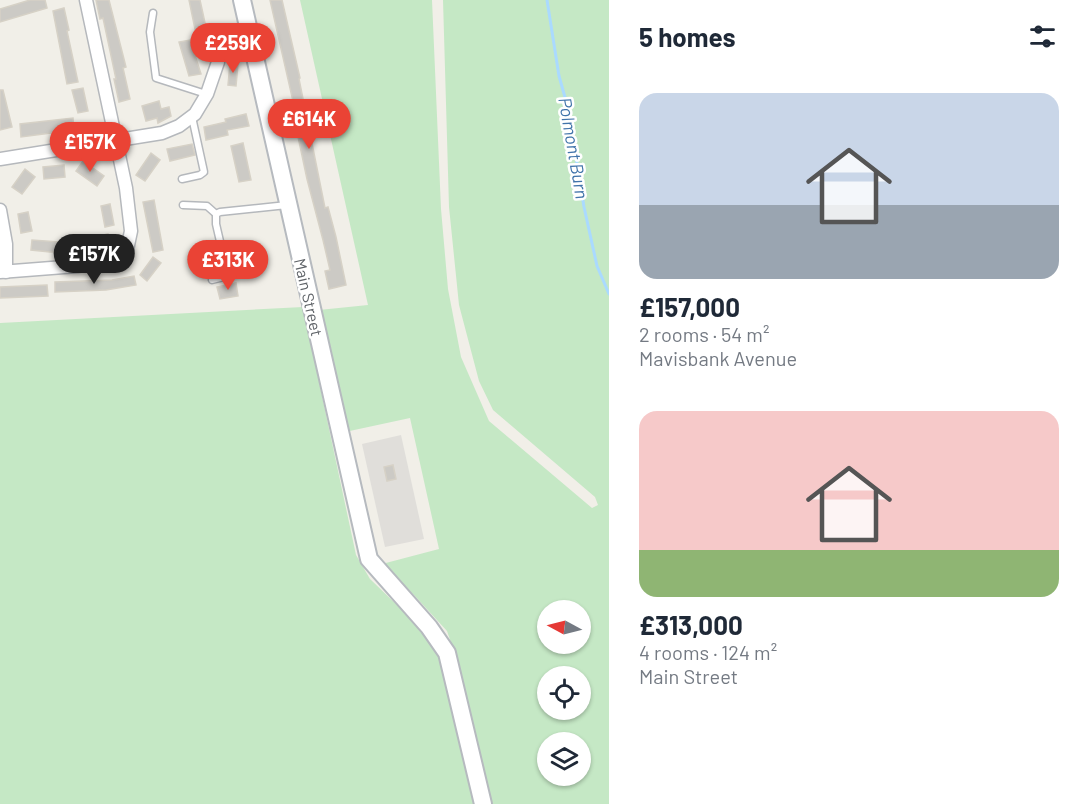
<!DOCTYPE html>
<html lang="en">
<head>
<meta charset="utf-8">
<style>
	body { margin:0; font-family:Barlow,sans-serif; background:#f6f6f7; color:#1f2937; height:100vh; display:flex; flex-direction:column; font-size:22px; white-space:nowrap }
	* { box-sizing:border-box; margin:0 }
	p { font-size:20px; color:#747a83 }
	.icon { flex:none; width:33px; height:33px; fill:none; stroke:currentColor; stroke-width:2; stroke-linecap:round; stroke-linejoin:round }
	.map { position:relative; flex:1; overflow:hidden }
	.drawer { display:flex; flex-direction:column; background:#fff; width:480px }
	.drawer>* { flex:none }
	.needle { width:39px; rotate:277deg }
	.fabs { position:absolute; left:537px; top:600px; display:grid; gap:12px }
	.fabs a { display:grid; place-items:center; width:54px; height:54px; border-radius:50%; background:#fff; box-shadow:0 2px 4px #0004; font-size:30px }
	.price { position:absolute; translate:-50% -51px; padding:0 14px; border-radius:21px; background:#ea4335; color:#fff; font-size:20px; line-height:39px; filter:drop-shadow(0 2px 3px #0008) }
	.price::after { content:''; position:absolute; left:50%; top:36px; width:18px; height:14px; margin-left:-9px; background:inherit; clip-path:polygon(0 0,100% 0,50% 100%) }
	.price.on { background:#222; color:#fff }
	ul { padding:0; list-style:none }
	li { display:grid; align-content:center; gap:12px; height:318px; padding:0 30px }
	li span { display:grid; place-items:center; height:186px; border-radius:18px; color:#555 }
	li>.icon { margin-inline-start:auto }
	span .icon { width:108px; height:108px; fill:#fffc; stroke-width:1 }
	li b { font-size:26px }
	h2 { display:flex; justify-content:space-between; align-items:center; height:72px; padding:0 30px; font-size:26px }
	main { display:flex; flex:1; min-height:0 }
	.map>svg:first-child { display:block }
</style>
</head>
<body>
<main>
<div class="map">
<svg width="609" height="804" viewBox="0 0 609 804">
	<rect width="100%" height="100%" fill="#f1efe8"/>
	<path fill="#e0deda" d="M401,435L424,539L385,547L362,444Z"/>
	<g fill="#c5e8c5" fill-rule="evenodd">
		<path d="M300,0H432L441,209L448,289L461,357L489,421L592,508L598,505L595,497L493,410L479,381L459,305L449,207L443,0H609V804H491L459,666L447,631L414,595L382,564L439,549L410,418L345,432L319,310L368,305ZM548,610H580V644H548ZM548,676H580V710H548ZM548,742H580V776H548Z"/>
		<path d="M303,307L356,555L370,579L425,632L439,657L474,804H0V323Z"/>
	</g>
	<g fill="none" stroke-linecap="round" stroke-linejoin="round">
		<path stroke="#aadaff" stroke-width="3" d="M547,0L559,76L568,108L584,207L597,266L609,294"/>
	</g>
	<g fill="#cccac5" stroke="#d6d1c6" stroke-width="1.5">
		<path d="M30,0H45L47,8L0,22V9Z"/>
		<path d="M96,0H109L126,67L123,68L130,99L119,102L114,79H116L103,18L100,19Z"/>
		<path d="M189,0H200L207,32L196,34Z"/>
		<path d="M270,0H282L300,78L299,79L325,208L328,207L336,237L346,285L329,289L325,271L330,270L323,240L307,179L297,132H300Z"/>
		<path d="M64,8L69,30L67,31L78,82L67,84L53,11Z"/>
		<path d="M190,40L201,74L189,76L179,42Z"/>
		<path d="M230,63L238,64L236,86L228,85Z"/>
		<path d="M83,88L88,111L78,113L72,90Z"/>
		<path d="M0,90H3L12,127L0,130Z"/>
		<path d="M159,101L161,109L169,107L171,116L158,123L157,118L146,121L142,106Z"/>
		<path d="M246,114L249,126L227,130L228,135L206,140L204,127L226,122L225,119Z"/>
		<path d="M73,118L74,130L21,137L20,124Z"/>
		<path d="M243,143L251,180L239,182L231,146Z"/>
		<path d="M192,144L195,155L170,161L167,149Z"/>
		<path d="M151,153L160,160L145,181L136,175Z"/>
		<path d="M83,161L104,176L97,186L76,171Z"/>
		<path d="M64,165L65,177L44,179L43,167Z"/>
		<path d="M25,169L35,177L22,194L12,187Z"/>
		<path d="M154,200L163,250L153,252L143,202Z"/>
		<path d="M110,204L114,225L105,227L101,206Z"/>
		<path d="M28,212L32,231L21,233L18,214Z"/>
		<path d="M108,234L111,245L82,251L50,252L31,250L32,240L60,242V240H82Z"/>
		<path d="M153,257L161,263L147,281L140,275Z"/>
		<path d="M134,276L136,285L106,290L55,292V282L112,280Z"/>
		<path d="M236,283L238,296L220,299L217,287Z"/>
		<path d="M47,285L48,296L0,298V287Z"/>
		<path d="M393,465L396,479L387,481L384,467Z"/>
	</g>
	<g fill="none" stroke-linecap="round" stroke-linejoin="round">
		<defs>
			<g id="lane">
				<path d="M153,13L150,32L156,78L206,94"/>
				<path d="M182,179L200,175L204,172L192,117"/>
				<path d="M183,205L207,206L216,214"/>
				<path d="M212,280L228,276L216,224V214L220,212L287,205"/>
			</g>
			<g id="street">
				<path d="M0,159L162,133L179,126L195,114L207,94L218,62V49L228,36L249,28"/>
				<path d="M0,210L6,244V272"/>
				<path d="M0,272L77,266L110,261L127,250L131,231L126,188L86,0"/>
			</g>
			<path id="secondary" d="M242,0L369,559L429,627L447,653L483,804"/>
		</defs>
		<use href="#lane" stroke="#b5b8bc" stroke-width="9"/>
		<use href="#street" stroke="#b5b8bc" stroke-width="15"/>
		<use href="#secondary" stroke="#b6babf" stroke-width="20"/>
		<use href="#lane" stroke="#fff" stroke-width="6"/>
		<use href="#street" stroke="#fff" stroke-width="12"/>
		<use href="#secondary" stroke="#fff" stroke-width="16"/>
	</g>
	<g text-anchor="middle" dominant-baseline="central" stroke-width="5" stroke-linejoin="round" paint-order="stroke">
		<g font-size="16" fill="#5f6368" stroke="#fff">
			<text transform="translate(309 297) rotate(77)">Main Street</text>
		</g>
		<g font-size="18" font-style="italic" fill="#4174aa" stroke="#fff">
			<text transform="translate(574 148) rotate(80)">Polmont Burn</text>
		</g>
	</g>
</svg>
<div class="fabs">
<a><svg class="needle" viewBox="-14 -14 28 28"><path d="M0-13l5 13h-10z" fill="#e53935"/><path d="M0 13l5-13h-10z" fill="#747a83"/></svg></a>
<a><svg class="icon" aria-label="locate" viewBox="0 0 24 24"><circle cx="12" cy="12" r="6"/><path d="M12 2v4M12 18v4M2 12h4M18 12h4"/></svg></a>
<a><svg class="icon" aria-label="layers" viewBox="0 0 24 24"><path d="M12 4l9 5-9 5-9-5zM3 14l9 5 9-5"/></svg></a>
</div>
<b class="price" style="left:233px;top:74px">£259K</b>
<b class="price" style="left:309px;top:150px">£614K</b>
<b class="price" style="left:90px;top:173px">£157K</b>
<b class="price on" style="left:94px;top:285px">£157K</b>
<b class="price" style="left:228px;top:291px">£313K</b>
</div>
<section class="drawer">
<h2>5 homes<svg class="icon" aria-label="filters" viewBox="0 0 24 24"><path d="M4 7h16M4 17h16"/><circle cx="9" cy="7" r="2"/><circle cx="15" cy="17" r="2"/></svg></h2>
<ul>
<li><span style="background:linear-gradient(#c9d6e8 60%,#9aa5b1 0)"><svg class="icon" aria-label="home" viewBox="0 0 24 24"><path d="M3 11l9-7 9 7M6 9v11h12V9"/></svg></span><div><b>£157,000</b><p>2 rooms · 54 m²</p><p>Mavisbank Avenue</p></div></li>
<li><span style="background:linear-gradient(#f6c9c9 75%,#8fb573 0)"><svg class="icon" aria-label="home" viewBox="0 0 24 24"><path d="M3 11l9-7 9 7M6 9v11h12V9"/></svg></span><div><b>£313,000</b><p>4 rooms · 124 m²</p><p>Main Street</p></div></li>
</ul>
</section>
</main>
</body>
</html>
